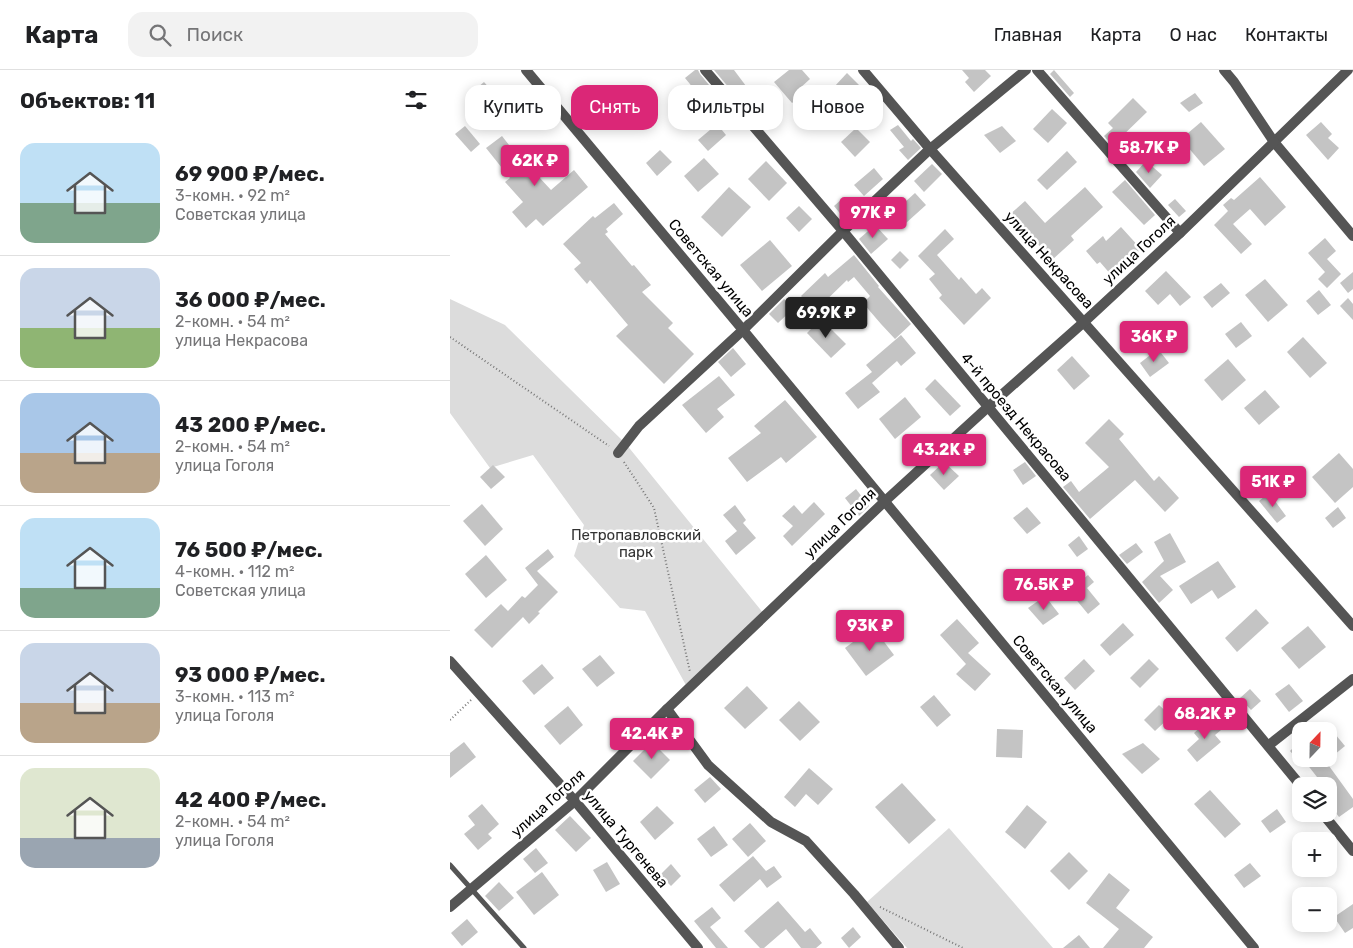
<!DOCTYPE html>
<html lang="ru">
<head>
<meta charset="utf-8">
<style>
	body { margin:0; font-family:Rubik,sans-serif; background:#f2f2f2; color:#202124; height:100vh; display:flex; flex-direction:column; font-size:19px; white-space:nowrap }
	* { box-sizing:border-box; margin:0 }
	p { font-size:16px; color:#757577 }
	.icon { flex:none; width:28px; height:28px; fill:none; stroke:currentColor; stroke-width:2; stroke-linecap:round; stroke-linejoin:round }
	.map { position:relative; flex:1; overflow:hidden }
	.side { display:flex; flex-direction:column; background:#fff; width:450px }
	.side>* { flex:none }
	.banner { position:absolute; left:15px; top:15px; width:475px; height:45px; display:flex; gap:10px }
	.needle { width:32px; rotate:22deg }
	.buttons { position:absolute; left:842px; top:652px; display:grid; gap:10px }
	.buttons a { display:grid; place-items:center; width:45px; height:45px; border-radius:10px; background:#fff; box-shadow:0 2px 12px #0003; font-size:25px }
	.price { position:absolute; translate:-50% -42px; padding:0 11px; border-radius:5px; background:#db2777; color:#fff; font-size:16px; line-height:32px; filter:drop-shadow(0 1px 2px #0008) }
	.price::after { content:''; position:absolute; left:50%; top:30px; width:15px; height:11px; margin-left:-8px; background:inherit; clip-path:polygon(0 0,100% 0,50% 100%) }
	.price.selected { background:#222; color:#fff }
	ul { padding:0; list-style:none }
	li { display:flex; align-items:center; gap:15px; height:125px; padding:0 20px }
	li+li { border-top:1px solid #e0e0e0 }
	li span { display:grid; place-items:center; flex:none; width:140px; height:100px; border-radius:15px; color:#555 }
	li>.icon { margin-inline-start:auto }
	span .icon { width:60px; height:60px; fill:#fffc; stroke-width:1 }
	li b { font-size:21px }
	h2 { display:flex; justify-content:space-between; align-items:center; height:60px; padding:0 20px; font-size:21px }
	.tag { padding:0 18px; border-radius:15px; background:#fff; box-shadow:0 2px 12px #0003; font-size:18px; line-height:45px }
	.tag.selected { background:#db2777; color:#fff }
	header { display:flex; align-items:center; gap:30px; box-sizing:border-box; height:70px; padding:0 25px; background:#fff; border-bottom:1px solid #e0e0e0 }
	header strong { font-size:24px }
	nav { display:flex; gap:28px; margin-inline-start:auto; font-size:18px }
	.search { width:350px; height:45px; background:#f2f2f2; display:flex; align-items:center; gap:12px; box-sizing:border-box; padding:0 18px; border-radius:15px; color:#757577; font-size:19px }
	main { display:flex; flex:1; min-height:0 }
	.map>svg:first-child { display:block }
</style>
</head>
<body>
<header>
<strong>Карта</strong>
<div class="search"><svg class="icon" aria-label="search" viewBox="0 0 24 24"><circle cx="10" cy="10" r="6"/><path d="M15 15l6 6"/></svg>Поиск</div>
<nav><a>Главная</a><a>Карта</a><a>О нас</a><a>Контакты</a></nav>
</header>
<main>
<section class="side">
<h2>Объектов: 11<svg class="icon" aria-label="filters" viewBox="0 0 24 24"><path d="M4 7h16M4 17h16"/><circle cx="9" cy="7" r="2"/><circle cx="15" cy="17" r="2"/></svg></h2>
<ul>
<li><span style="background:linear-gradient(#bfe0f5 60%,#7fa58c 0)"><svg class="icon" aria-label="home" viewBox="0 0 24 24"><path d="M3 11l9-7 9 7M6 9v11h12V9"/></svg></span><div><b>69 900 ₽/мес.</b><p>3-комн. · 92 m²</p><p>Советская улица</p></div></li>
<li><span style="background:linear-gradient(#c9d6e8 60%,#8fb573 0)"><svg class="icon" aria-label="home" viewBox="0 0 24 24"><path d="M3 11l9-7 9 7M6 9v11h12V9"/></svg></span><div><b>36 000 ₽/мес.</b><p>2-комн. · 54 m²</p><p>улица Некрасова</p></div></li>
<li><span style="background:linear-gradient(#a9c7e8 60%,#b9a48a 0)"><svg class="icon" aria-label="home" viewBox="0 0 24 24"><path d="M3 11l9-7 9 7M6 9v11h12V9"/></svg></span><div><b>43 200 ₽/мес.</b><p>2-комн. · 54 m²</p><p>улица Гоголя</p></div></li>
<li><span style="background:linear-gradient(#bfe0f5 70%,#7fa58c 0)"><svg class="icon" aria-label="home" viewBox="0 0 24 24"><path d="M3 11l9-7 9 7M6 9v11h12V9"/></svg></span><div><b>76 500 ₽/мес.</b><p>4-комн. · 112 m²</p><p>Советская улица</p></div></li>
<li><span style="background:linear-gradient(#c9d6e8 60%,#b9a48a 0)"><svg class="icon" aria-label="home" viewBox="0 0 24 24"><path d="M3 11l9-7 9 7M6 9v11h12V9"/></svg></span><div><b>93 000 ₽/мес.</b><p>3-комн. · 113 m²</p><p>улица Гоголя</p></div></li>
<li><span style="background:linear-gradient(#dfe7d0 70%,#9aa5b1 0)"><svg class="icon" aria-label="home" viewBox="0 0 24 24"><path d="M3 11l9-7 9 7M6 9v11h12V9"/></svg></span><div><b>42 400 ₽/мес.</b><p>2-комн. · 54 m²</p><p>улица Гоголя</p></div></li>
</ul>
</section>
<div class="map">
<svg width="903" height="878" viewBox="0 0 903 878">
	<rect width="100%" height="100%" fill="#fff"/>
	<g fill="#dcdcdc">
		<path d="M0,229L55,255L176,374L314,544L237,617L195,541L170,538L124,486L134,455L83,385L40,398L0,343Z"/>
		<path d="M499,758L603,878H457L417,832Z"/>
	</g>
	<g fill="#c4c4c4">
		<path d="M245,0H248L250,4L278,38L258,54L249,44L258,36L235,8Z"/>
		<path d="M264,0H284L296,16L285,25Z"/>
		<path d="M339,0H352L360,9L349,19L353,24L342,33L324,12Z"/>
		<path d="M512,0H535L541,6L524,22L515,12L519,8Z"/>
		<path d="M604,0L624,23L620,27L600,4Z"/>
		<path d="M397,3L413,19L400,33L384,17Z"/>
		<path d="M34,12L51,31L26,54L15,42L33,25L27,18Z"/>
		<path d="M745,23L753,33L739,42L730,33Z"/>
		<path d="M683,28L697,42L666,72L672,78L668,82L654,66L663,58L658,53Z"/>
		<path d="M602,39L617,53L598,73L583,59Z"/>
		<path d="M751,52L775,79L754,96L731,69Z"/>
		<path d="M871,52L882,64L878,68L889,78L878,90L856,65Z"/>
		<path d="M267,54L276,65L258,81L248,70Z"/>
		<path d="M448,55L461,71L463,69L471,78L458,90L449,80L454,77L440,60Z"/>
		<path d="M15,56L30,74L21,82L5,64Z"/>
		<path d="M552,56L566,71L550,83L534,65Z"/>
		<path d="M406,58L420,72L405,87L391,72Z"/>
		<path d="M52,66L74,94L76,93L101,120L124,100L138,117L93,156L86,149L76,158L62,142L73,132L55,112L60,108L36,78Z"/>
		<path d="M210,80L222,92L207,106L196,93Z"/>
		<path d="M617,81L627,92L597,120L587,110Z"/>
		<path d="M254,88L269,104L248,122L234,106Z"/>
		<path d="M316,91L337,113L319,131L298,109Z"/>
		<path d="M696,91L712,105L700,118L686,102Z"/>
		<path d="M482,94L492,104L474,122L464,111Z"/>
		<path d="M424,98L433,109L414,126L404,115Z"/>
		<path d="M810,107L836,137L815,156L800,139L783,154L802,174L791,184L764,155L778,141L773,135L781,128L784,130Z"/>
		<path d="M675,110L705,145L694,155L662,122Z"/>
		<path d="M279,117L301,137L272,167L251,147Z"/>
		<path d="M635,117L653,137L621,166L624,170L602,190L584,170L581,172L558,146L575,131L595,153Z"/>
		<path d="M465,123L476,135L456,153L445,141Z"/>
		<path d="M392,129L401,140L393,147L384,136Z"/>
		<path d="M725,129L736,141L729,147L718,135Z"/>
		<path d="M164,133L173,144L156,159L158,162L155,164L182,196L184,195L201,215L192,222L223,253L218,258L244,284L214,314L166,266L178,255L140,210L137,214L124,199L131,193L113,174L143,146L145,148Z"/>
		<path d="M349,136L362,149L349,162L336,148Z"/>
		<path d="M425,155L438,169L421,184L409,169Z"/>
		<path d="M671,157L691,179L662,206L650,192L647,194L636,181L653,166L656,171Z"/>
		<path d="M495,159L504,169L487,185L509,210L511,207L526,224L532,218L541,228L514,255L489,228L492,225L479,209L485,204L468,186Z"/>
		<path d="M875,168L886,181L877,189L891,204L877,218L868,209L875,202L858,183Z"/>
		<path d="M320,170L342,196L312,221L290,195Z"/>
		<path d="M450,181L459,190L450,199L441,190Z"/>
		<path d="M404,185L429,216L428,217L461,254L445,269L431,254L413,233L420,226L404,207L398,212L397,210L365,241L351,226L375,203L378,207Z"/>
		<path d="M716,201L741,227L730,236L720,224L708,235L695,221Z"/>
		<path d="M903,202V219L898,223L890,213Z"/>
		<path d="M815,209L838,235L818,252L795,225Z"/>
		<path d="M771,213L780,223L762,238L753,227Z"/>
		<path d="M869,220L881,235L868,245L856,231Z"/>
		<path d="M898,228L903,234V250L890,236Z"/>
		<path d="M334,229L344,238L328,253L319,244Z"/>
		<path d="M371,249L396,274L381,288L357,263Z"/>
		<path d="M791,252L802,266L786,278L775,264Z"/>
		<path d="M451,265L466,283L451,296L447,291L422,313L430,322L408,339L395,323L422,302L416,295Z"/>
		<path d="M853,267L877,293L860,308L837,282Z"/>
		<path d="M283,278L296,294L281,307L268,292Z"/>
		<path d="M708,279L719,293L700,307L690,293Z"/>
		<path d="M622,286L640,306L624,320L607,300Z"/>
		<path d="M778,289L796,310L772,331L754,310Z"/>
		<path d="M269,306L285,325L267,339L274,347L256,363L232,335Z"/>
		<path d="M485,309L511,336L500,346L475,319Z"/>
		<path d="M815,320L830,337L809,355L794,338Z"/>
		<path d="M455,327L471,347L445,369L429,349Z"/>
		<path d="M335,330L367,367L336,393L331,387L297,412L278,388L311,363L304,356Z"/>
		<path d="M659,349L674,364L669,369L704,411L709,406L729,428L715,442L685,410L640,449L613,417L621,411L629,422L659,397L635,373Z"/>
		<path d="M889,383L903,399V417L885,433L862,407Z"/>
		<path d="M494,392L509,406L494,420L480,405Z"/>
		<path d="M575,392L586,406L573,415L563,400Z"/>
		<path d="M43,395L55,407L41,419L30,407Z"/>
		<path d="M406,419L419,436L409,446L395,428Z"/>
		<path d="M819,423L836,446L827,453L809,431Z"/>
		<path d="M364,432L375,444L342,476L333,466L343,456L332,446L344,435L352,444Z"/>
		<path d="M32,434L53,459L35,476L13,451Z"/>
		<path d="M285,435L296,450L293,453L306,468L286,485L275,471L287,461L273,445Z"/>
		<path d="M577,437L591,453L577,464L563,448Z"/>
		<path d="M888,437L896,448L883,458L875,448Z"/>
		<path d="M720,463L736,492L710,506L723,520L709,533L692,512L714,491L704,472Z"/>
		<path d="M629,466L638,479L627,487L618,475Z"/>
		<path d="M686,473L693,482L677,494L669,485Z"/>
		<path d="M98,479L104,487L87,501L108,522L88,542L90,543L79,554L73,547L42,578L24,560L51,534L58,541L72,526L75,528L88,515L75,498Z"/>
		<path d="M36,485L57,510L36,528L15,504Z"/>
		<path d="M768,491L786,517L768,529L762,520L741,534L729,516Z"/>
		<path d="M638,505L644,512L637,518L650,534L638,544L619,521Z"/>
		<path d="M595,526L609,544L593,555L578,538Z"/>
		<path d="M806,539L819,553L787,582L775,568Z"/>
		<path d="M507,549L529,573L518,583L541,604L525,621L506,604L516,594L490,565Z"/>
		<path d="M673,553L684,565L660,586L650,575Z"/>
		<path d="M858,556L876,577L849,599L831,578Z"/>
		<path d="M423,557L444,585L416,606L395,578Z"/>
		<path d="M150,585L165,603L147,617L132,599Z"/>
		<path d="M634,589L645,601L625,620L614,608Z"/>
		<path d="M699,589L709,599L690,618L680,608Z"/>
		<path d="M92,594L104,608L84,625L72,611Z"/>
		<path d="M839,614L853,631L839,642L825,624Z"/>
		<path d="M297,616L318,638L295,659L274,638Z"/>
		<path d="M800,619L811,631L801,640L790,628Z"/>
		<path d="M484,625L501,645L487,657L470,637Z"/>
		<path d="M349,631L370,652L350,671L329,650Z"/>
		<path d="M709,635L721,646L705,661L694,650Z"/>
		<path d="M118,636L133,655L110,675L94,656Z"/>
		<path d="M761,648L771,660L765,665L771,672L747,692L737,680L749,669L744,663Z"/>
		<path d="M547,659L573,660L572,688L546,687Z"/>
		<path d="M885,664L895,676L879,689V668Z"/>
		<path d="M851,670V693L840,681Z"/>
		<path d="M14,672L26,687L0,708V683Z"/>
		<path d="M202,672L220,690L201,709L183,691Z"/>
		<path d="M693,673L710,689L692,704L672,684Z"/>
		<path d="M853,689H874L903,729V737L889,747L879,734V732L883,729L879,723V716H874Z"/>
		<path d="M359,698L383,719L368,735L356,724L345,737L334,727Z"/>
		<path d="M260,707L271,719L255,733L244,720Z"/>
		<path d="M452,713L486,750L459,774L425,737Z"/>
		<path d="M760,720L791,754L775,768L744,734Z"/>
		<path d="M32,734L49,754L38,764L42,768L28,780L14,764L25,755L18,746Z"/>
		<path d="M577,735L597,752L575,779L555,762Z"/>
		<path d="M207,736L224,753L205,770L190,752Z"/>
		<path d="M827,739L836,752L820,763L811,751Z"/>
		<path d="M120,746L141,768L126,782L105,760Z"/>
		<path d="M300,753L316,771L298,787L282,769Z"/>
		<path d="M264,756L278,775L261,787L247,769Z"/>
		<path d="M86,778L98,793L85,803L73,789Z"/>
		<path d="M619,782L638,801L619,820L600,801Z"/>
		<path d="M303,786L316,801L324,796L332,807L317,818L310,809L284,832L269,815Z"/>
		<path d="M157,792L170,814L156,822L143,800Z"/>
		<path d="M800,793L811,806L794,818L784,805Z"/>
		<path d="M221,794L231,806L221,816L210,805Z"/>
		<path d="M92,802L109,825L84,845L66,822Z"/>
		<path d="M659,803L680,820L666,838L703,867L694,878H653L669,859L636,833Z"/>
		<path d="M49,812L64,828L49,841L35,826Z"/>
		<path d="M328,831L355,862L360,858L372,873L366,878H351L336,859L314,878H310L294,861Z"/>
		<path d="M903,834V858L895,863L884,847Z"/>
		<path d="M262,837L271,848L260,857L278,878H266L244,851Z"/>
		<path d="M17,849L28,862L12,876L1,863Z"/>
		<path d="M403,857L411,867L399,878L391,868Z"/>
		<path d="M629,865L640,878H613Z"/>
	</g>
	<g fill="none" stroke-linecap="round" stroke-linejoin="round">
		<g stroke="#777" stroke-width="2" stroke-dasharray="1 2.5" stroke-linecap="butt">
			<path d="M0,267L159,376"/>
			<path d="M174,392L204,438L240,602"/>
			<path d="M0,650L21,630"/>
			<path d="M430,837L513,878"/>
		</g>
		<path stroke="#555" stroke-width="5" d="M0,795L74,878"/>
		<g stroke="#555" stroke-width="10">
			<path d="M255,0L393,161L851,716"/>
			<path d="M413,0L480,79L903,556"/>
			<path d="M587,0L730,163"/>
			<path d="M824,72L898,0"/>
			<path d="M168,383L189,356L293,260L393,161L480,79L576,0"/>
			<path d="M0,591L125,731L248,878"/>
			<path d="M217,639L258,695L321,752L356,771L404,824L449,878"/>
			<path d="M819,675L903,609"/>
			<path d="M873,744L903,781"/>
		</g>
		<g stroke="#555" stroke-width="10">
			<path d="M76,0L293,260L804,878"/>
			<path d="M774,0L784,12L824,72L903,166"/>
			<path d="M0,837L125,731L217,639L434,432L538,337L634,252L730,163L824,72"/>
		</g>
	</g>
	<g text-anchor="middle" dominant-baseline="central" stroke-width="5" stroke-linejoin="round" paint-order="stroke">
		<g font-size="15" fill="#000" stroke="#fff">
			<text transform="translate(689 180) rotate(-43)">улица Гоголя</text>
			<text transform="translate(599 190) rotate(48)">улица Некрасова</text>
			<text transform="translate(261 198) rotate(50)">Советская улица</text>
			<text transform="translate(566 347) rotate(50)">4-й проезд Некрасова</text>
			<text transform="translate(390 453) rotate(-44)">улица Гоголя</text>
			<text transform="translate(605 614) rotate(50)">Советская улица</text>
			<text transform="translate(98 733) rotate(-42)">улица Гоголя</text>
			<text transform="translate(176 769) rotate(50)">улица Тургенева</text>
		</g>
		<g font-size="15" fill="#333" stroke="#fff">
			<text x="186" y="465">Петропавловский<tspan x="186" dy="17">парк</tspan></text>
		</g>
	</g>
</svg>
<div class="buttons">
<a><svg class="needle" viewBox="-14 -14 28 28"><path d="M0-13l5 13h-10z" fill="#e53935"/><path d="M0 13l5-13h-10z" fill="#757577"/></svg></a>
<a><svg class="icon" aria-label="layers" viewBox="0 0 24 24"><path d="M12 4l9 5-9 5-9-5zM3 14l9 5 9-5"/></svg></a>
<a>+</a>
<a>−</a>
</div>
<b class="price" style="left:699px;top:104px">58.7K ₽</b>
<b class="price" style="left:85px;top:117px">62K ₽</b>
<b class="price" style="left:423px;top:169px">97K ₽</b>
<b class="price selected" style="left:376px;top:269px">69.9K ₽</b>
<b class="price" style="left:704px;top:293px">36K ₽</b>
<b class="price" style="left:494px;top:406px">43.2K ₽</b>
<b class="price" style="left:823px;top:438px">51K ₽</b>
<b class="price" style="left:594px;top:541px">76.5K ₽</b>
<b class="price" style="left:420px;top:582px">93K ₽</b>
<b class="price" style="left:755px;top:670px">68.2K ₽</b>
<b class="price" style="left:202px;top:690px">42.4K ₽</b>
<div class="banner">
<a class="tag">Купить</a>
<a class="tag selected">Снять</a>
<a class="tag">Фильтры</a>
<a class="tag">Новое</a>
</div>
</div>
</main>
</body>
</html>
